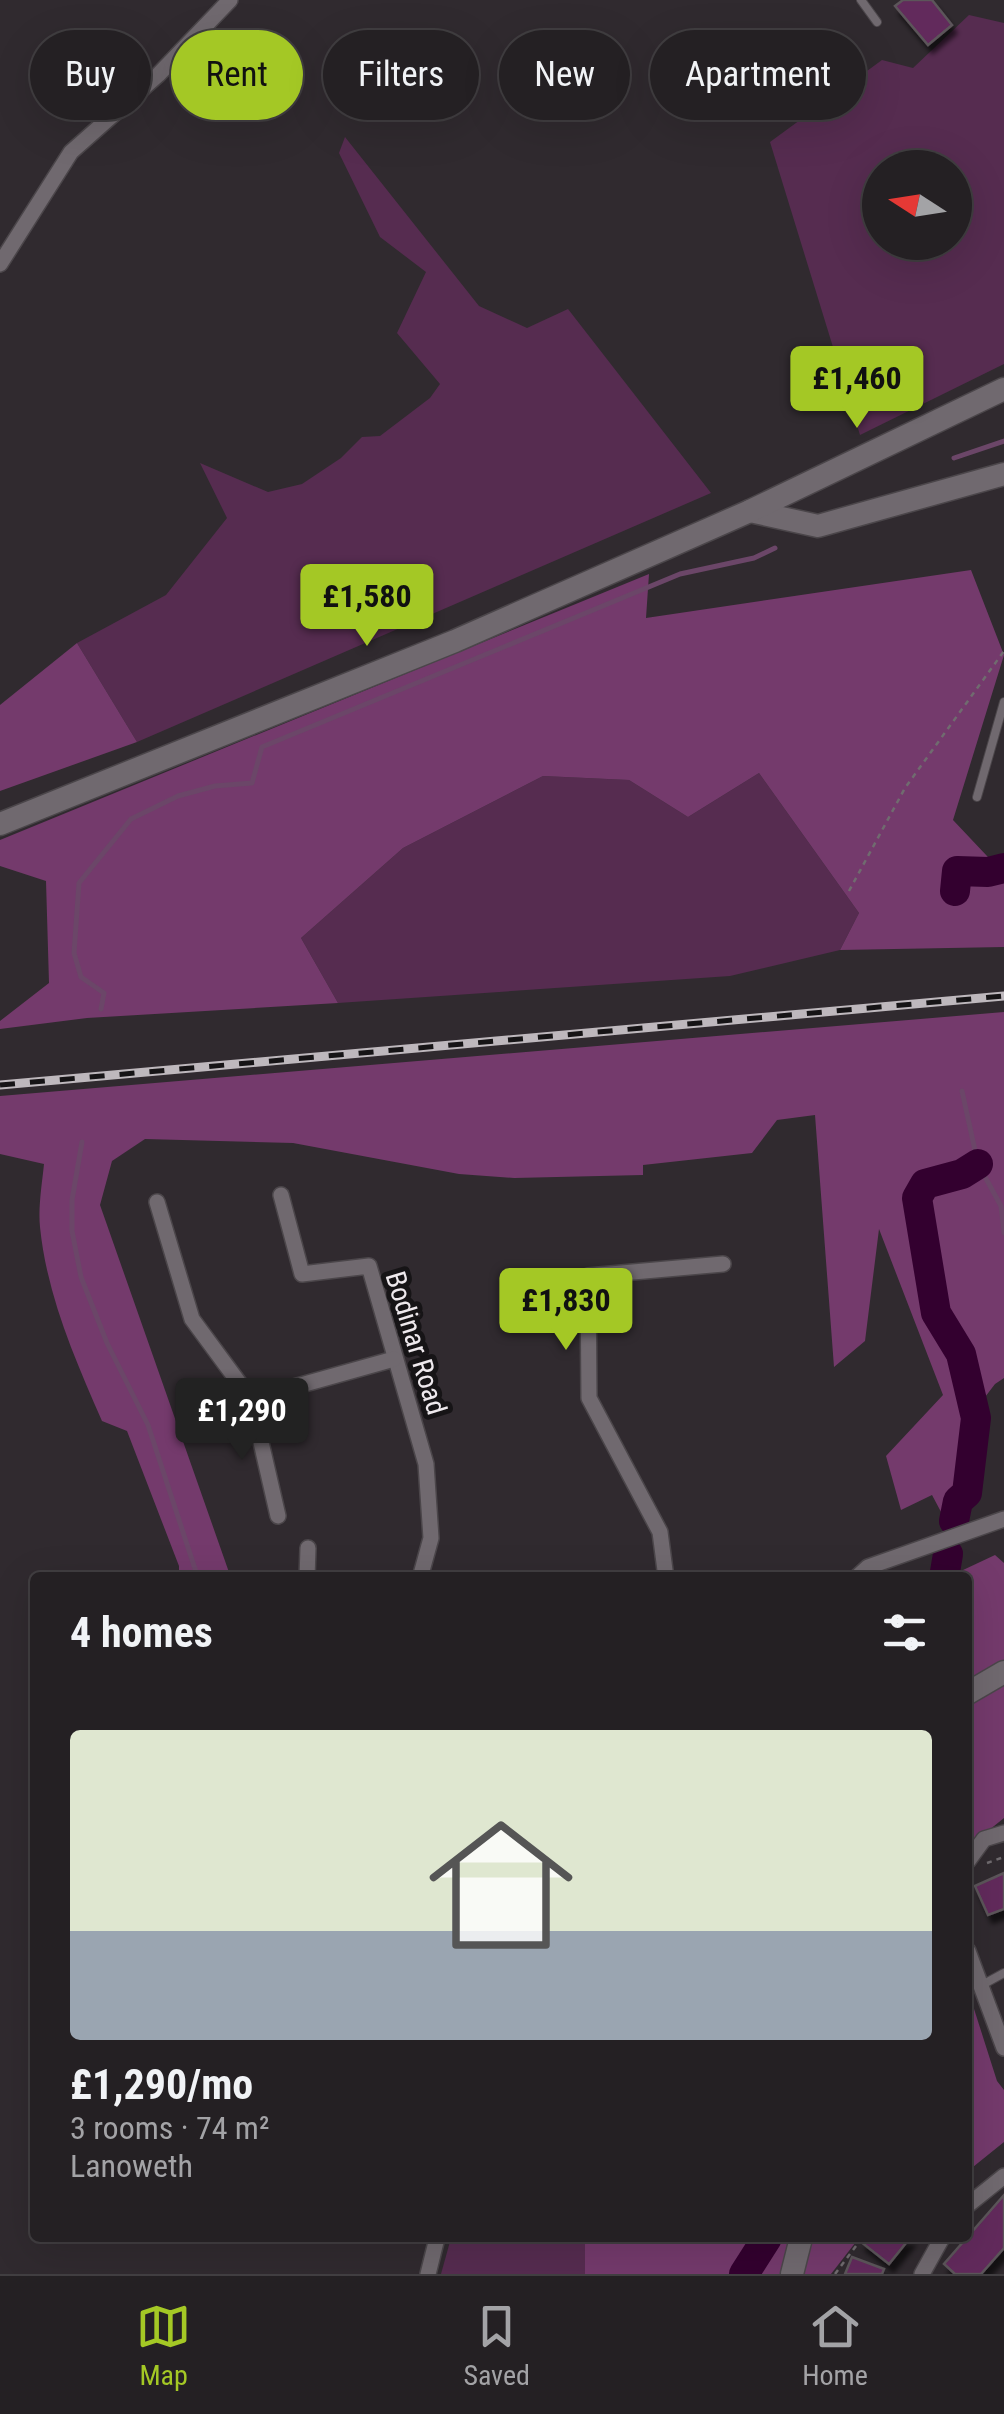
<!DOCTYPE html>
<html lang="en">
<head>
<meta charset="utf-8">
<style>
	body { margin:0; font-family:"Roboto Condensed",sans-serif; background:#302d30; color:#f1f3f6; height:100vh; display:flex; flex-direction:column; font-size:38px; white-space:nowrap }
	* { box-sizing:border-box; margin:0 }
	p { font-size:32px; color:#a3a3a6 }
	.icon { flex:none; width:55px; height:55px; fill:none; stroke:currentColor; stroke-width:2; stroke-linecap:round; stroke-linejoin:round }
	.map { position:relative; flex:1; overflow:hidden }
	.drawer { position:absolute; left:30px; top:1572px; width:942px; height:670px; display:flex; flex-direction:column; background:#242023; border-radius:10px; box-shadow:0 10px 40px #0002,0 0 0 2px #413e41 }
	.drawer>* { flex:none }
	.top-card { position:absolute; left:30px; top:30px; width:945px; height:90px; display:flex; gap:20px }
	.needle { width:65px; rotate:282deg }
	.tools { position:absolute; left:862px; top:150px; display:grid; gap:20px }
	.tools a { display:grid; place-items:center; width:110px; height:110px; border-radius:50%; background:#242023; box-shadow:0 10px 40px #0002,0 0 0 2px #413e41; font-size:50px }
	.price { position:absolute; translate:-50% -85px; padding:0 22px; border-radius:10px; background:#a4c825; color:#111; font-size:32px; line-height:65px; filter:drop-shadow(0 2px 5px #0008) }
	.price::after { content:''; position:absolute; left:50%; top:60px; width:30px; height:22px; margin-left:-15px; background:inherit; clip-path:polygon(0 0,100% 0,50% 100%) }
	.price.current { background:#222; color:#fff }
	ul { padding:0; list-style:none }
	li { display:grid; align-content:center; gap:20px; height:530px; padding:0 40px }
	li+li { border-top:2px solid #413e41 }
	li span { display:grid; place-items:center; height:310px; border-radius:10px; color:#555 }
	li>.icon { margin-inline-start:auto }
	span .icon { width:180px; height:180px; fill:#fffc; stroke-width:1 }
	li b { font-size:42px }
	h2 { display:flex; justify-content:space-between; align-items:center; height:120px; padding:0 40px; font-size:42px }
	.chip { padding:0 35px; border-radius:45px; background:#242023; box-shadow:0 10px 40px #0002,0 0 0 2px #413e41; font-size:35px; line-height:90px }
	.chip.current { background:#a4c825; color:#111 }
	.dock { display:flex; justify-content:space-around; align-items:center; height:140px; border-top:2px solid #413e41; background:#242023; font-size:28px; color:#a3a3a6 }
	.dock a { display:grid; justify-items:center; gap:5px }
	.dock .current { color:#a4c825 }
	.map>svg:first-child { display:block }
</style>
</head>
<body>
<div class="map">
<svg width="1004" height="2274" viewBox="0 0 1004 2274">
	<defs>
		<filter id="shadow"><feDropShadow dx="4.5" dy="8" stdDeviation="2.5" flood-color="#0009"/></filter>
	</defs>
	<rect width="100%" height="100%" fill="#302a2f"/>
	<g fill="#562c50" fill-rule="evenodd">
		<path d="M969,15L1004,23V364L860,435L770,142L882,60L913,68ZM880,168H955V242H880Z"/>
		<path d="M345,137L479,306L527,328L568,309L711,493L137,742L77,643L166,595L227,518L200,463L268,492L302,484L341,458L362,437L380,436L430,398L440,384L397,333L426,272L380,237L339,153Z"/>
		<path d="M759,773L859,913L840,950L730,976L338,1003L301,938L403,848L543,776L629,780L688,817Z"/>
		<path d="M451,2238H585V2274H441Z"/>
	</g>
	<g fill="#743a6c">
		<path d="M971,570L1004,655L953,820L1004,874V947L840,950L859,913L759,773L688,817L629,780L543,776L403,848L301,938L338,1003L87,1018L0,1029V1021L49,983L46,881L0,866V840L649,574L646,618Z"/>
		<path d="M77,643L137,742L0,791V705Z"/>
		<path d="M1004,1012V1378L995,1384L982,1401L964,1516L948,1525L932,1495L901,1510L886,1456L943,1395L879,1229L865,1341L834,1367L815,1115L777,1120L752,1153L643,1165V1175L514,1178L459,1174L293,1143L145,1139L112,1161L100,1205L231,1578L179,1577V1566L127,1431L102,1421C75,1359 47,1296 40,1227C38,1207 42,1184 44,1164L0,1154V1096Z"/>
		<path d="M995,1555L1004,1563V1818L968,1847V1578H946Z"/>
		<path d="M968,1990L997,2081L1004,2090V2142L968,2171Z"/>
		<path d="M585,2238H859L831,2274H585Z"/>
	</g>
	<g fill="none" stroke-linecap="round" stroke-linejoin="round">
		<g stroke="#6b4668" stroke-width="5">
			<path d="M954,458L1004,441"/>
			<path d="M101,1009L104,993L81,977L74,953L79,883L131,819L178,796L215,786L252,783L262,747L680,574L754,558L775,548"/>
			<path d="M962,1091L978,1164L1001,1206L1004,1233"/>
			<path d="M82,1142L72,1200V1231L81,1277L107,1343L148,1425L198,1578"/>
		</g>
		<g stroke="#33002f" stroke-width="30">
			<path d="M955,891L957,871L988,872L1004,868"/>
			<path d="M954,1521L958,1501L967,1493L976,1418L961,1354L936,1313L917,1198L925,1184L962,1174L978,1164"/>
			<path d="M944,1578L948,1554"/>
			<path d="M744,2274L767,2238"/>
		</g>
	</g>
	<g fill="#62295b" stroke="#5c555a" stroke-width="2.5" filter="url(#shadow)">
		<path d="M903,0H932L952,25L928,45L895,6Z"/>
		<path d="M1004,1873V1909L988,1915L975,1886Z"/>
		<path d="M1004,2195V2248L981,2274H955L944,2264Z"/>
		<path d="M865,2238H910L889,2264L861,2242Z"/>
		<path d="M852,2257L884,2269L882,2274H845Z"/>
	</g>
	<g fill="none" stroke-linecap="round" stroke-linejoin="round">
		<defs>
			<g id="lane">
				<path d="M861,0L877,22"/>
				<path d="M977,797L1004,702"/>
				<path d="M982,1985L1004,1973"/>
			</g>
			<g id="street">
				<path d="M0,264L71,152L158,75L230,0"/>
				<path d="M281,1195L302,1274L369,1266L426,1464L431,1538L420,1578"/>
				<path d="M157,1202L192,1319L251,1399L394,1359"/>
				<path d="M251,1399L278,1516"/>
				<path d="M307,1578L308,1548"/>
				<path d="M666,1578L660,1532L589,1398L588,1276L723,1264"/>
				<path d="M856,1578L868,1567L1004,1519"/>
				<path d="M968,1861L984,1839L1004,1833"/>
				<path d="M968,1951L1004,2048"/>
				<path d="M968,2205L1004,2176"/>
				<path d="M428,2274L437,2238"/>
				<path d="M922,2274L942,2238"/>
			</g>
			<g id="secondary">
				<path d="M750,511L818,526L1004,474"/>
				<path d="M0,824L455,641L750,511L1004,389"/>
				<path d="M968,1693L1004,1672"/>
				<path d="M792,2274L801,2238"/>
			</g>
		</defs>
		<use href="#lane" stroke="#4b464a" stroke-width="10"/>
		<use href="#street" stroke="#4b464a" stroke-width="18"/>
		<use href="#secondary" stroke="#4b464a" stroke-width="25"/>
		<g stroke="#706b6f" stroke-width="2.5" stroke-dasharray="5 5" stroke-linecap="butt">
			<path d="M849,891L905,788L1004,651"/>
			<path d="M987,1863L1004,1857"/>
			<path d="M835,2274L862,2238"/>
		</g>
		<use href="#lane" stroke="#70696f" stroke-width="8"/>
		<use href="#street" stroke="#70696f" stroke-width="15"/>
		<use href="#secondary" stroke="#70696f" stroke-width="22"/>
		<defs>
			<path id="rail" d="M0,1085L1004,996"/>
		</defs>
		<use href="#rail" stroke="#beb8bd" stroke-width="9"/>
		<use href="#rail" stroke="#161416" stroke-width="5" stroke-dasharray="15" stroke-linecap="butt"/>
	</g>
	<g text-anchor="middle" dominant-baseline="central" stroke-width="10" stroke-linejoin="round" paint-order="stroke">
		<g font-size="28" fill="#eee9ed" stroke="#161416">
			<text transform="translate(416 1343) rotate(73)">Bodinar Road</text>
		</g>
	</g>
</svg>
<div class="tools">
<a><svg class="needle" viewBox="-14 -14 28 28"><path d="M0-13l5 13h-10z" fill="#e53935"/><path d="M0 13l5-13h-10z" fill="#a3a3a6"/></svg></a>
</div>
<b class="price" style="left:857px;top:431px">£1,460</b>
<b class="price" style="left:367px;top:649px">£1,580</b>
<b class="price" style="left:566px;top:1353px">£1,830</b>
<b class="price current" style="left:242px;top:1463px">£1,290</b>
<div class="top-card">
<a class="chip">Buy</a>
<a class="chip current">Rent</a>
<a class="chip">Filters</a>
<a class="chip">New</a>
<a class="chip">Apartment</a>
</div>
<section class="drawer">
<h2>4 homes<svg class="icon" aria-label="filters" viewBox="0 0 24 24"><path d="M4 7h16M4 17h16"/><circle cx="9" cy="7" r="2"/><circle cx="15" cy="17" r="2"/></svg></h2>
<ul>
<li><span style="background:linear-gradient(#dfe7d0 65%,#9aa5b1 0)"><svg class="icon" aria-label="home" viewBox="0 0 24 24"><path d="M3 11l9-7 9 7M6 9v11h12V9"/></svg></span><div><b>£1,290/mo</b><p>3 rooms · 74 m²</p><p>Lanoweth</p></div></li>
</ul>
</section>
</div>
<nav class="dock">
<a class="current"><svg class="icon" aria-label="map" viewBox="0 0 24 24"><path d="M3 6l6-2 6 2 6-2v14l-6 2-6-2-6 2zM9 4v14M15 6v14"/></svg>Map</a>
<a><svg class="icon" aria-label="saved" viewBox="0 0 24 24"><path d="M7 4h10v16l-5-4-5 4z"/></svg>Saved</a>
<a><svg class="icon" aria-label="home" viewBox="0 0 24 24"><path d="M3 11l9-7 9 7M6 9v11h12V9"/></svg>Home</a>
</nav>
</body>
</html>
